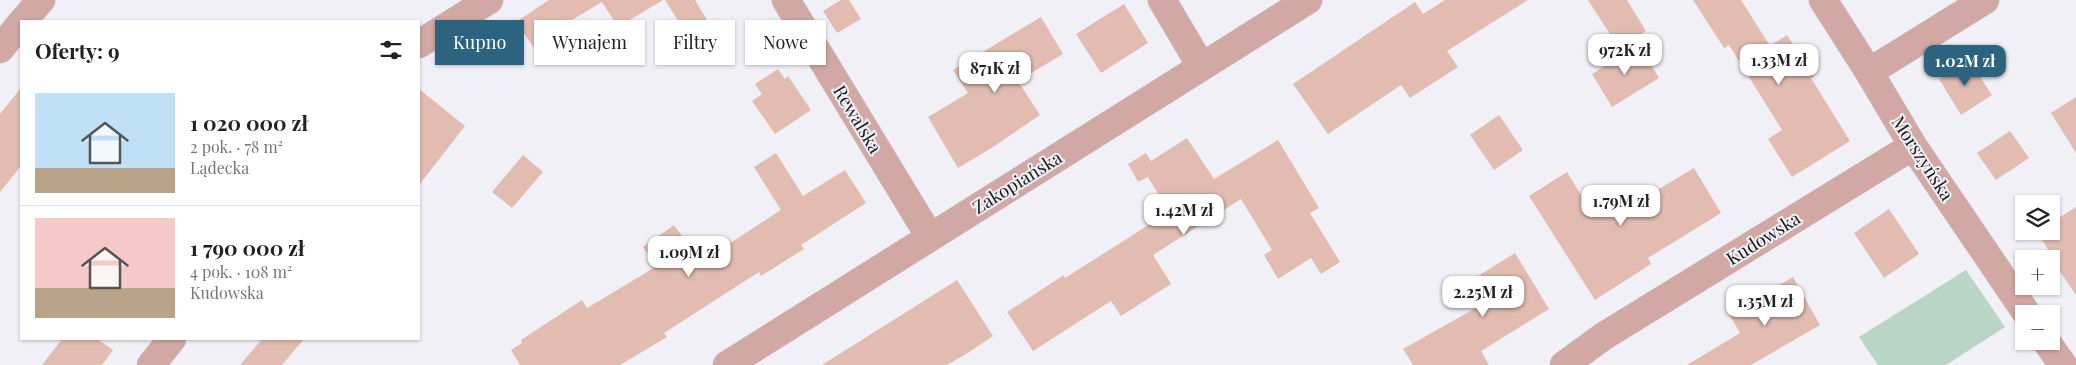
<!DOCTYPE html>
<html lang="pl">
<head>
<meta charset="utf-8">
<style>
	body { margin:0; font-family:"Playfair Display",serif; background:#f2f2f2; color:#202124; height:100vh; display:flex; flex-direction:column; font-size:19px; white-space:nowrap }
	* { box-sizing:border-box; margin:0 }
	p { font-size:16px; color:#757577 }
	.icon { flex:none; width:28px; height:28px; fill:none; stroke:currentColor; stroke-width:2; stroke-linecap:round; stroke-linejoin:round }
	.map { position:relative; flex:1; overflow:hidden }
	.drawer { position:absolute; left:20px; top:20px; width:400px; height:320px; display:flex; flex-direction:column; background:#fff; border-radius:0px; box-shadow:0 1px 4px #0004 }
	.drawer>* { flex:none }
	.banner { position:absolute; left:435px; top:20px; width:475px; height:45px; display:flex; gap:10px }
	.tools { position:absolute; left:2015px; top:195px; display:grid; gap:10px }
	.tools a { display:grid; place-items:center; width:45px; height:45px; border-radius:0px; background:#fff; box-shadow:0 1px 4px #0004; font-size:25px }
	.price { position:absolute; translate:-50% -42px; padding:0 11px; border-radius:10px; background:#fff; color:#222; font-size:16px; line-height:32px; filter:drop-shadow(0 1px 2px #0008) }
	.price::after { content:''; position:absolute; left:50%; top:30px; width:15px; height:11px; margin-left:-8px; background:inherit; clip-path:polygon(0 0,100% 0,50% 100%) }
	.price.selected { background:#2c637e; color:#fff }
	ul { padding:0; list-style:none }
	li { display:flex; align-items:center; gap:15px; height:125px; padding:0 15px }
	li+li { border-top:1px solid #e0e0e0 }
	li span { display:grid; place-items:center; flex:none; width:140px; height:100px; border-radius:0px; color:#555 }
	li>.icon { margin-inline-start:auto }
	span .icon { width:60px; height:60px; fill:#fffc; stroke-width:1 }
	li b { font-size:21px }
	h2 { display:flex; justify-content:space-between; align-items:center; height:60px; padding:0 15px; font-size:21px }
	.tag { padding:0 18px; border-radius:0px; background:#fff; box-shadow:0 1px 4px #0004; font-size:18px; line-height:45px }
	.tag.selected { background:#2c637e; color:#fff }
	.map>svg:first-child { display:block }
</style>
</head>
<body>
<div class="map">
<svg width="2076" height="365" viewBox="0 0 2076 365">
	<rect width="100%" height="100%" fill="#f1f0f6"/>
	<path fill="#b8d5c6" d="M1966,270L2005,327L1946,365H1878L1859,337Z"/>
	<g fill="#e2bcb1">
		<path d="M549,0H663L618,27L602,2L565,24L566,26L534,48L516,22Z"/>
		<path d="M665,0H695L707,20L686,33Z"/>
		<path d="M841,0H849L861,19L837,33L823,11Z"/>
		<path d="M1445,0H1528L1447,51L1458,67L1410,98L1401,85L1328,134L1293,84L1415,2L1423,14Z"/>
		<path d="M1588,0H1627L1646,31L1619,48Z"/>
		<path d="M1693,0H1741L1770,46L1787,35L1814,77L1811,78L1850,141L1792,177L1768,139L1782,130L1729,45L1724,48Z"/>
		<path d="M1124,4L1148,43L1101,73L1076,34Z"/>
		<path d="M1041,17L1063,54L1018,81L1040,115L993,147L958,168L928,117L968,93L953,70Z"/>
		<path d="M1639,45L1659,78L1612,107L1592,74Z"/>
		<path d="M1969,60L1992,95L1961,115L1939,79Z"/>
		<path d="M778,69L785,79L788,76L811,110L775,134L752,101L762,94L755,84Z"/>
		<path d="M21,88V166L0,192V114Z"/>
		<path d="M419,89L465,126L419,185Z"/>
		<path d="M2076,97V153L2051,113Z"/>
		<path d="M1499,115L1523,150L1494,170L1470,135Z"/>
		<path d="M2010,131L2029,158L1996,180L1977,153Z"/>
		<path d="M1187,138L1214,179L1278,140L1319,208L1310,213L1340,262L1321,274L1311,258L1278,279L1264,255L1272,250L1241,199L1153,255L1171,284L1121,316L1111,301L1033,351L1007,312L1064,275L1065,278L1169,212L1148,177L1138,182L1128,164L1146,153L1151,161Z"/>
		<path d="M776,153L803,196L845,170L866,203L801,245L804,249L761,276L759,272L664,333L667,337L620,365H520L511,350L522,343L521,340L582,300L587,308L657,266L643,247L674,225L701,262L781,210L754,167Z"/>
		<path d="M523,155L543,172L512,208L492,192Z"/>
		<path d="M1694,168L1721,213L1648,258L1651,264L1595,300L1529,196L1567,172L1589,208L1609,196L1619,213Z"/>
		<path d="M2076,207V295L2046,251L2048,249L2037,233L2051,231V223Z"/>
		<path d="M1889,209L1919,254L1884,278L1854,233Z"/>
		<path d="M1515,253L1549,309L1481,351L1489,365H1413L1403,349L1481,305L1467,283Z"/>
		<path d="M1793,277L1820,325L1751,365H1687L1740,333L1729,314Z"/>
		<path d="M957,280L993,336L966,354L947,365H822Z"/>
		<path d="M62,339H97L113,350L102,365H42Z"/>
		<path d="M262,339H304L282,365H240Z"/>
	</g>
	<g fill="none" stroke-linecap="round" stroke-linejoin="round">
		<defs>
			<g id="minor">
				<path d="M786,0L930,237"/>
				<path d="M1162,0L1201,66"/>
				<path d="M1823,0L1869,72L1913,146L2027,314"/>
				<path d="M23,21L41,0"/>
				<path d="M419,44L489,0"/>
				<path d="M0,49L21,23"/>
				<path d="M1869,72L1985,0"/>
				<path d="M2046,341L2063,365"/>
				<path d="M151,365L172,339"/>
				<path d="M727,365L1308,0"/>
				<path d="M1564,365L1604,336L1913,146"/>
			</g>
		</defs>
		<use href="#minor" stroke="#cecdd3" stroke-width="29"/>
		<use href="#minor" stroke="#d1a8a4" stroke-width="28"/>
	</g>
	<g text-anchor="middle" dominant-baseline="central" stroke-width="4" stroke-linejoin="round" paint-order="stroke">
		<g font-size="18" fill="#171719" stroke="#f1f0f6">
			<text transform="translate(858 119) rotate(59)">Rewalska</text>
			<text transform="translate(1923 158) rotate(57)">Morszyńska</text>
			<text transform="translate(1017 182) rotate(-32)">Zakopiańska</text>
			<text transform="translate(1763 238) rotate(-32)">Kudowska</text>
		</g>
	</g>
</svg>
<div class="tools">
<a><svg class="icon" aria-label="layers" viewBox="0 0 24 24"><path d="M12 4l9 5-9 5-9-5zM3 14l9 5 9-5"/></svg></a>
<a>+</a>
<a>−</a>
</div>
<b class="price" style="left:1625px;top:76px">972K zł</b>
<b class="price" style="left:1779px;top:86px">1.33M zł</b>
<b class="price selected" style="left:1965px;top:87px">1.02M zł</b>
<b class="price" style="left:995px;top:94px">871K zł</b>
<b class="price" style="left:1621px;top:227px">1.79M zł</b>
<b class="price" style="left:1184px;top:236px">1.42M zł</b>
<b class="price" style="left:689px;top:278px">1.09M zł</b>
<b class="price" style="left:1483px;top:318px">2.25M zł</b>
<b class="price" style="left:1765px;top:327px">1.35M zł</b>
<div class="banner">
<a class="tag selected">Kupno</a>
<a class="tag">Wynajem</a>
<a class="tag">Filtry</a>
<a class="tag">Nowe</a>
</div>
<section class="drawer">
<h2>Oferty: 9<svg class="icon" aria-label="filters" viewBox="0 0 24 24"><path d="M4 7h16M4 17h16"/><circle cx="9" cy="7" r="2"/><circle cx="15" cy="17" r="2"/></svg></h2>
<ul>
<li><span style="background:linear-gradient(#bfe0f5 75%,#b9a48a 0)"><svg class="icon" aria-label="home" viewBox="0 0 24 24"><path d="M3 11l9-7 9 7M6 9v11h12V9"/></svg></span><div><b>1 020 000 zł</b><p>2 pok. · 78 m²</p><p>Lądecka</p></div></li>
<li><span style="background:linear-gradient(#f6c9c9 70%,#b9a48a 0)"><svg class="icon" aria-label="home" viewBox="0 0 24 24"><path d="M3 11l9-7 9 7M6 9v11h12V9"/></svg></span><div><b>1 790 000 zł</b><p>4 pok. · 108 m²</p><p>Kudowska</p></div></li>
</ul>
</section>
</div>
</body>
</html>
